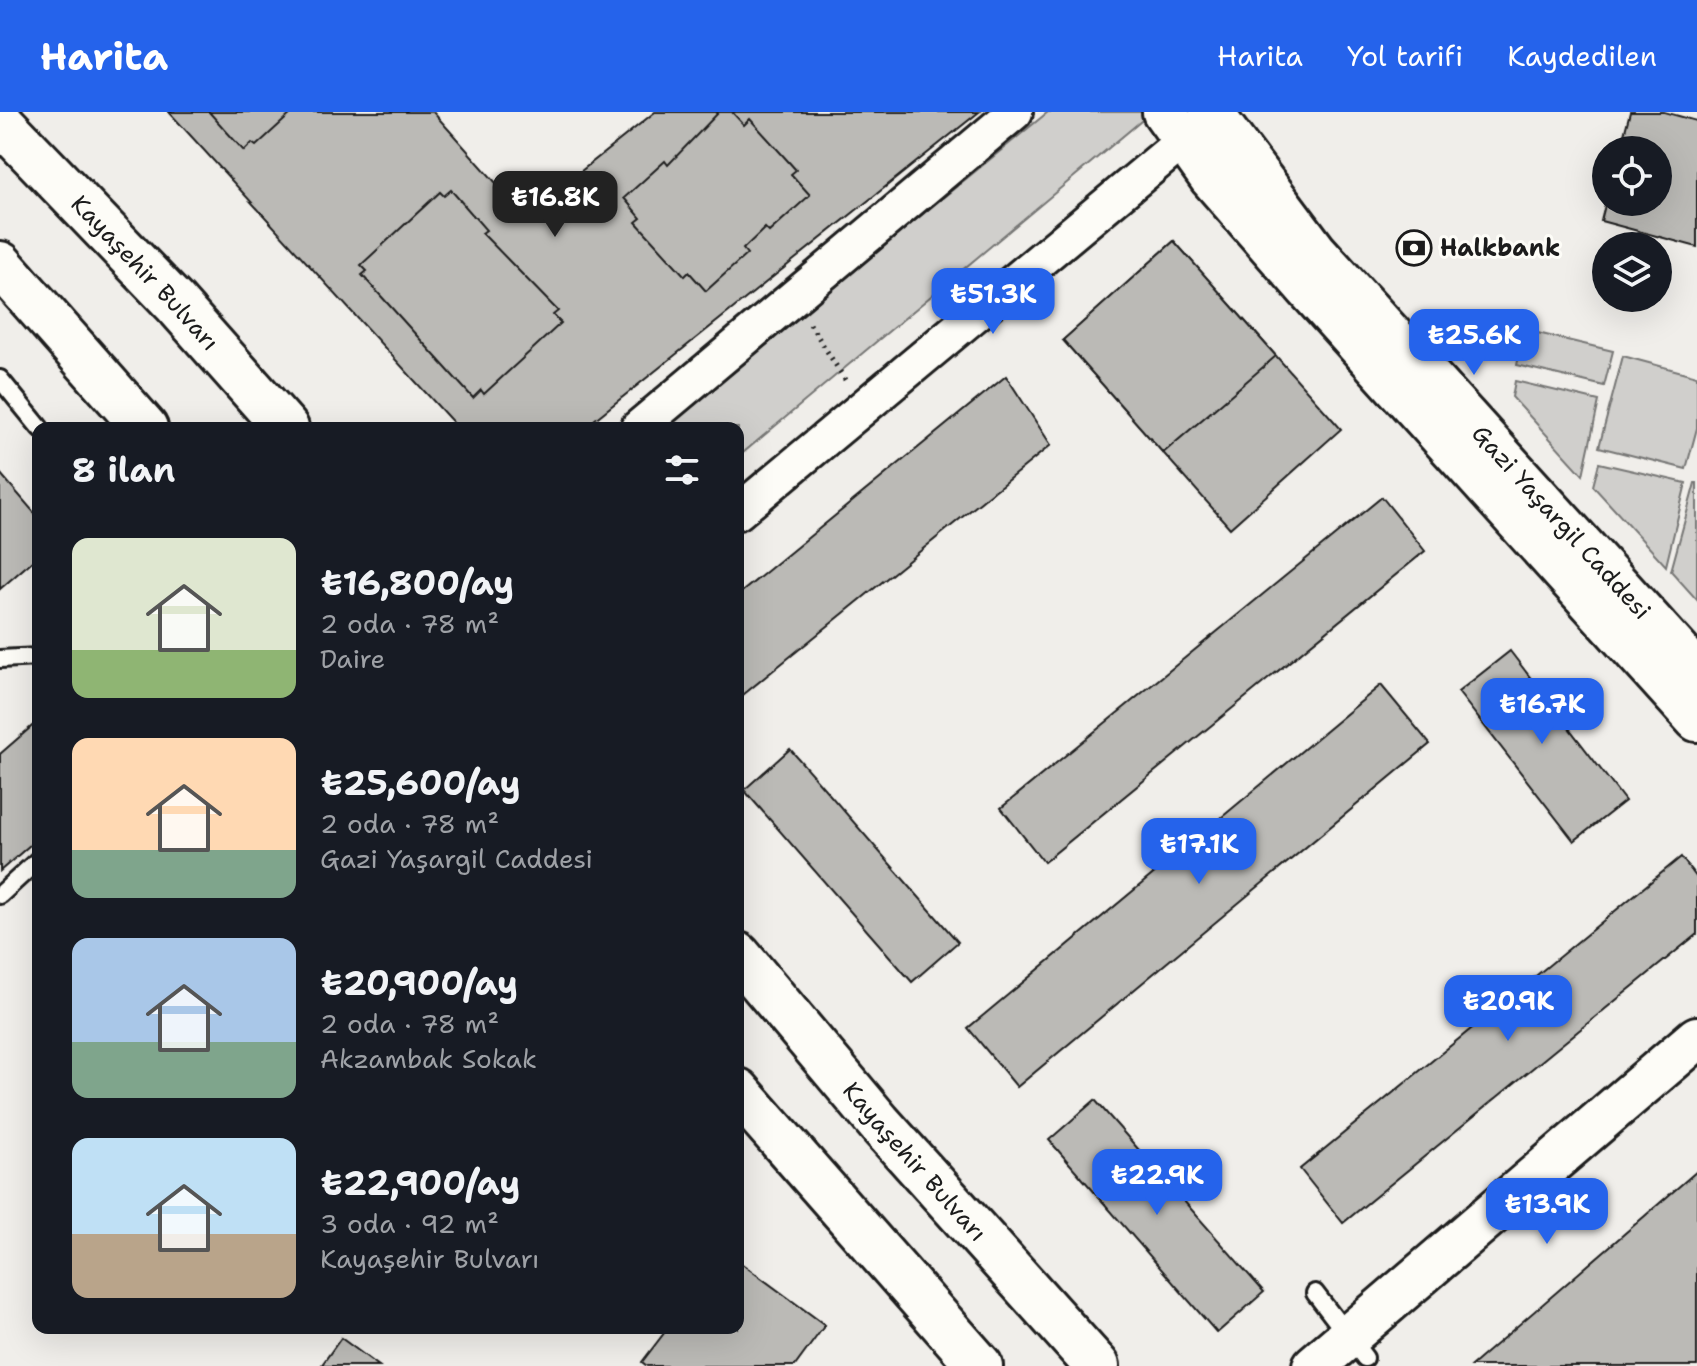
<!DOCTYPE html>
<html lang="tr">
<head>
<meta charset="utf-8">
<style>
	body { margin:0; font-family:"Shantell Sans",sans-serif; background:#242831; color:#f1f3f6; height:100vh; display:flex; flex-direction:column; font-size:30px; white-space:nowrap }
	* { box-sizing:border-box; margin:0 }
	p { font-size:26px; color:#9ea1a6 }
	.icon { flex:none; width:44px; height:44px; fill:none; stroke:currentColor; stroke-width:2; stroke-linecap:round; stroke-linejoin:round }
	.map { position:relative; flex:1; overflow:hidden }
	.sheet { position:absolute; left:32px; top:310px; width:712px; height:912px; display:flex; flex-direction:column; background:#171b24; border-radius:16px; box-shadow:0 8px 32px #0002 }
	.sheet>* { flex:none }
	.tools { position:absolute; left:1592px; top:24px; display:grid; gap:16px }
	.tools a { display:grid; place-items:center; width:80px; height:80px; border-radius:50%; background:#171b24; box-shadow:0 8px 32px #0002; font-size:40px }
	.price { position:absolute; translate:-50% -68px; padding:0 18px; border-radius:16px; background:#2563eb; color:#fff; font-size:26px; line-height:52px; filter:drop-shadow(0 2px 4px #0008) }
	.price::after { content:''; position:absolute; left:50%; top:48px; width:24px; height:18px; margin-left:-12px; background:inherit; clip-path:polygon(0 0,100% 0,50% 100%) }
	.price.selected { background:#222; color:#fff }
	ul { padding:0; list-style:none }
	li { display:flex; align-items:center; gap:24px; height:200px; padding:0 40px }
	li span { display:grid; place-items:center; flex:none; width:224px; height:160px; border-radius:16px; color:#555 }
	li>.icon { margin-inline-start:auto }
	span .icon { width:96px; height:96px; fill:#fffc; stroke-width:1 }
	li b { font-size:34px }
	h2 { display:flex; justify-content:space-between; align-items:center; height:96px; padding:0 40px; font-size:34px }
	header { display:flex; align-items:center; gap:48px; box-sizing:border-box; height:112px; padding:0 40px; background:#2563eb; color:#fff }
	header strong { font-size:38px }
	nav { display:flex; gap:44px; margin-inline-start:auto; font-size:28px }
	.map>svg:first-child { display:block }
</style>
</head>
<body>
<header>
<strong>Harita</strong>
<nav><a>Harita</a><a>Yol tarifi</a><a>Kaydedilen</a></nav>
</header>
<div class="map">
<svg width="1697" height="1254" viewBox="0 0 1697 1254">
	<rect width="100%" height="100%" fill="#f0eeea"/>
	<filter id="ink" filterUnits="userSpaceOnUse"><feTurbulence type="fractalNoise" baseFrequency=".0125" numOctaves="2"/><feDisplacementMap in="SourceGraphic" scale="16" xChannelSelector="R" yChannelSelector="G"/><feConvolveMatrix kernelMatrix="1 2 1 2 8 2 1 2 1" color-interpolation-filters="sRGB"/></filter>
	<g filter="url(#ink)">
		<g fill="#d0cfcc" stroke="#767674" stroke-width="2">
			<path d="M1048,0H1144L1147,4L738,345V316H660Z"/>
			<path d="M1525,218L1613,239L1604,274L1517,253Z"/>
			<path d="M1623,244L1697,264V316L1686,357L1599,335Z"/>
			<path d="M1515,269L1599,289L1583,363L1512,285Z"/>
			<path d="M1599,351L1686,371L1666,454L1593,374Z"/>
			<path d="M1695,371H1697V488L1671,459Z"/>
		</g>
		<g fill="#bbbab6" stroke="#1c1c1c" stroke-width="2">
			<path d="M169,0H433L512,89L526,95L541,91L655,0H979L584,316H458Z"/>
			<path d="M209,0H293L256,34L252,31L244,39Z"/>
			<path d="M719,0H732L744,13L750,7L796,58L791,62L810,83L769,120L765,116L743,137L747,142L706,179L689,160L685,164L636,110L641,106L624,86L665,49L668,53Z"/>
			<path d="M1630,0H1664L1697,9V135L1601,109L1606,89L1658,90V38H1620Z"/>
			<path d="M451,78L486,118L482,121L558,199L553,203L561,211L484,282L481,278L473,286L362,163L367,159L361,153L440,80L444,84Z"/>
			<path d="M1174,129L1341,317L1230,416L1063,228Z"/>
			<path d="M1174,129L1276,244L1163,341L1063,228Z"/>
			<path d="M1006,264L1051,333L738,587V483Z"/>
			<path d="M0,361L38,405V444L0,477Z"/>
			<path d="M1382,385L1425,439L1044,750L1001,696Z"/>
			<path d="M1510,539L1625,689L1574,729L1458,580Z"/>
			<path d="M1381,573L1430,632L1017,975L968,916Z"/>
			<path d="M38,609V726L0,759V642Z"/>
			<path d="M790,637L958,830L912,870L744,678Z"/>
			<path d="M1681,745L1697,766V822L1343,1111L1300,1057Z"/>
			<path d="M1095,988L1264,1180L1217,1221L1049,1028Z"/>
			<path d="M1697,1059V1254H1471Z"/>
			<path d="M738,1149L825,1213L795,1254H647L642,1250L668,1216H738Z"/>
			<path d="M341,1226L379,1254H321Z"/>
		</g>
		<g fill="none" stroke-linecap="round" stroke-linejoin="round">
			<defs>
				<g id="service">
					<path d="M0,267L40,316"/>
					<path d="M0,547L38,545"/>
					<path d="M0,783L38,748"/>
					<path d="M1315,1181L1365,1246"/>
				</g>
				<g id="minor">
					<path d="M638,316L1015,0"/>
					<path d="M738,400L1201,14"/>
				</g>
				<g id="tertiary">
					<path d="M1164,0L1211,66L1307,176L1697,608"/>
					<path id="s1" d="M1211,0L1315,139L1697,560"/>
					<path d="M1314,1254L1697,926"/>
				</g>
				<g id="primary">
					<path id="s2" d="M0,9L175,191L286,316"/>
					<path d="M0,152L145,316"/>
					<path id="s3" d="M738,843L879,1011L1097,1254"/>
					<path d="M738,979L980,1254"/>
				</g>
			</defs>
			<use href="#service" stroke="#1c1c1c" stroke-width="22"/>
			<use href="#minor" stroke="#1c1c1c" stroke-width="40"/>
			<use href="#tertiary" stroke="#1c1c1c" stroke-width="48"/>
			<use href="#primary" stroke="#1c1c1c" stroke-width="50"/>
			<path stroke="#1c1c1c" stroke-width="5" stroke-dasharray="2 6" stroke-linecap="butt" d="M810,212L847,271"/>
			<use href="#service" stroke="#fdfcf7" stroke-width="16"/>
			<use href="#minor" stroke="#fdfcf7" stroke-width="34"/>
			<use href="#tertiary" stroke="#fdfcf7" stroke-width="42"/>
			<use href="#primary" stroke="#fdfcf7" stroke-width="44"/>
		</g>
	</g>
	<defs>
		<symbol id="bank-ring" viewBox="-11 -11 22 22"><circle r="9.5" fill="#fdfcf7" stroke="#1c1c1c" stroke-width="1.5"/><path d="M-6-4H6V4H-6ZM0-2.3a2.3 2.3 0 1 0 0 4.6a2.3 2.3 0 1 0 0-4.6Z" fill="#1c1c1c"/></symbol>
	</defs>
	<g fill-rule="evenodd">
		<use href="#bank-ring" x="1394" y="116" width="40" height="40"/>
	</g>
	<g text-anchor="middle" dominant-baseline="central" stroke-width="6" stroke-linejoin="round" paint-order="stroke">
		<g font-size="24" font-weight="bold" fill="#1c1c1c" stroke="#fdfcf7" text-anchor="start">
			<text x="1440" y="136">Halkbank</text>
		</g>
		<g font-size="24" fill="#1c1c1c" stroke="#fdfcf7">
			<text stroke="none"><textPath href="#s2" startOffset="210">Kayaşehir Bulvarı</textPath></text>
			<text stroke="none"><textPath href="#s1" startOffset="540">Gazi Yaşargil Caddesi</textPath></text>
			<text stroke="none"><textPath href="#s3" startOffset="272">Kayaşehir Bulvarı</textPath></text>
		</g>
	</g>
</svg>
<div class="tools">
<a><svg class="icon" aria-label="locate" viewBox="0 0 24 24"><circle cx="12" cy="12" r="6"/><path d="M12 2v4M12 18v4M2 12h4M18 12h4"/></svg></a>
<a><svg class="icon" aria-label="layers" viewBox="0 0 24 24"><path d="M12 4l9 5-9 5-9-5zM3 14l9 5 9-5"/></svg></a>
</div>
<b class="price selected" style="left:555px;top:127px">₺16.8K</b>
<b class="price" style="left:993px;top:224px">₺51.3K</b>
<b class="price" style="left:1474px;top:265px">₺25.6K</b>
<b class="price" style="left:1542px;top:634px">₺16.7K</b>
<b class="price" style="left:1199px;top:774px">₺17.1K</b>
<b class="price" style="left:1508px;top:931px">₺20.9K</b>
<b class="price" style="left:1157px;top:1105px">₺22.9K</b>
<b class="price" style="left:1547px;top:1134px">₺13.9K</b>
<section class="sheet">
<h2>8 ilan<svg class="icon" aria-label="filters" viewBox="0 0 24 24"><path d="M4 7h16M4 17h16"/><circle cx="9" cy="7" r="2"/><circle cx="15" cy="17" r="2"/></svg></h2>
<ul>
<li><span style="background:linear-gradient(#dfe7d0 70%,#8fb573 0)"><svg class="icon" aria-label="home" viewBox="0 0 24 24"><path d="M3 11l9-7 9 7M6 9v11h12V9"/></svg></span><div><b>₺16,800/ay</b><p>2 oda · 78 m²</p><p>Daire</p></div></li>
<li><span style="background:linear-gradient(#ffd9b3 70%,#7fa58c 0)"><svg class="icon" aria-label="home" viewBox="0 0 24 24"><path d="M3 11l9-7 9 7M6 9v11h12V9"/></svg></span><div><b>₺25,600/ay</b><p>2 oda · 78 m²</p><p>Gazi Yaşargil Caddesi</p></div></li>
<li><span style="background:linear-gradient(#a9c7e8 65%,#7fa58c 0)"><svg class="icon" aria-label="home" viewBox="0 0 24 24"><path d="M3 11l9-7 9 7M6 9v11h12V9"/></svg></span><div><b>₺20,900/ay</b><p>2 oda · 78 m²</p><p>Akzambak Sokak</p></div></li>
<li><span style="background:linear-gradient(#bfe0f5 60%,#b9a48a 0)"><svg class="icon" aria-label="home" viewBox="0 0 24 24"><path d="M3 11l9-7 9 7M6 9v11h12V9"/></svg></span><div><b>₺22,900/ay</b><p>3 oda · 92 m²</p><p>Kayaşehir Bulvarı</p></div></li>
</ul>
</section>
</div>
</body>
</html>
